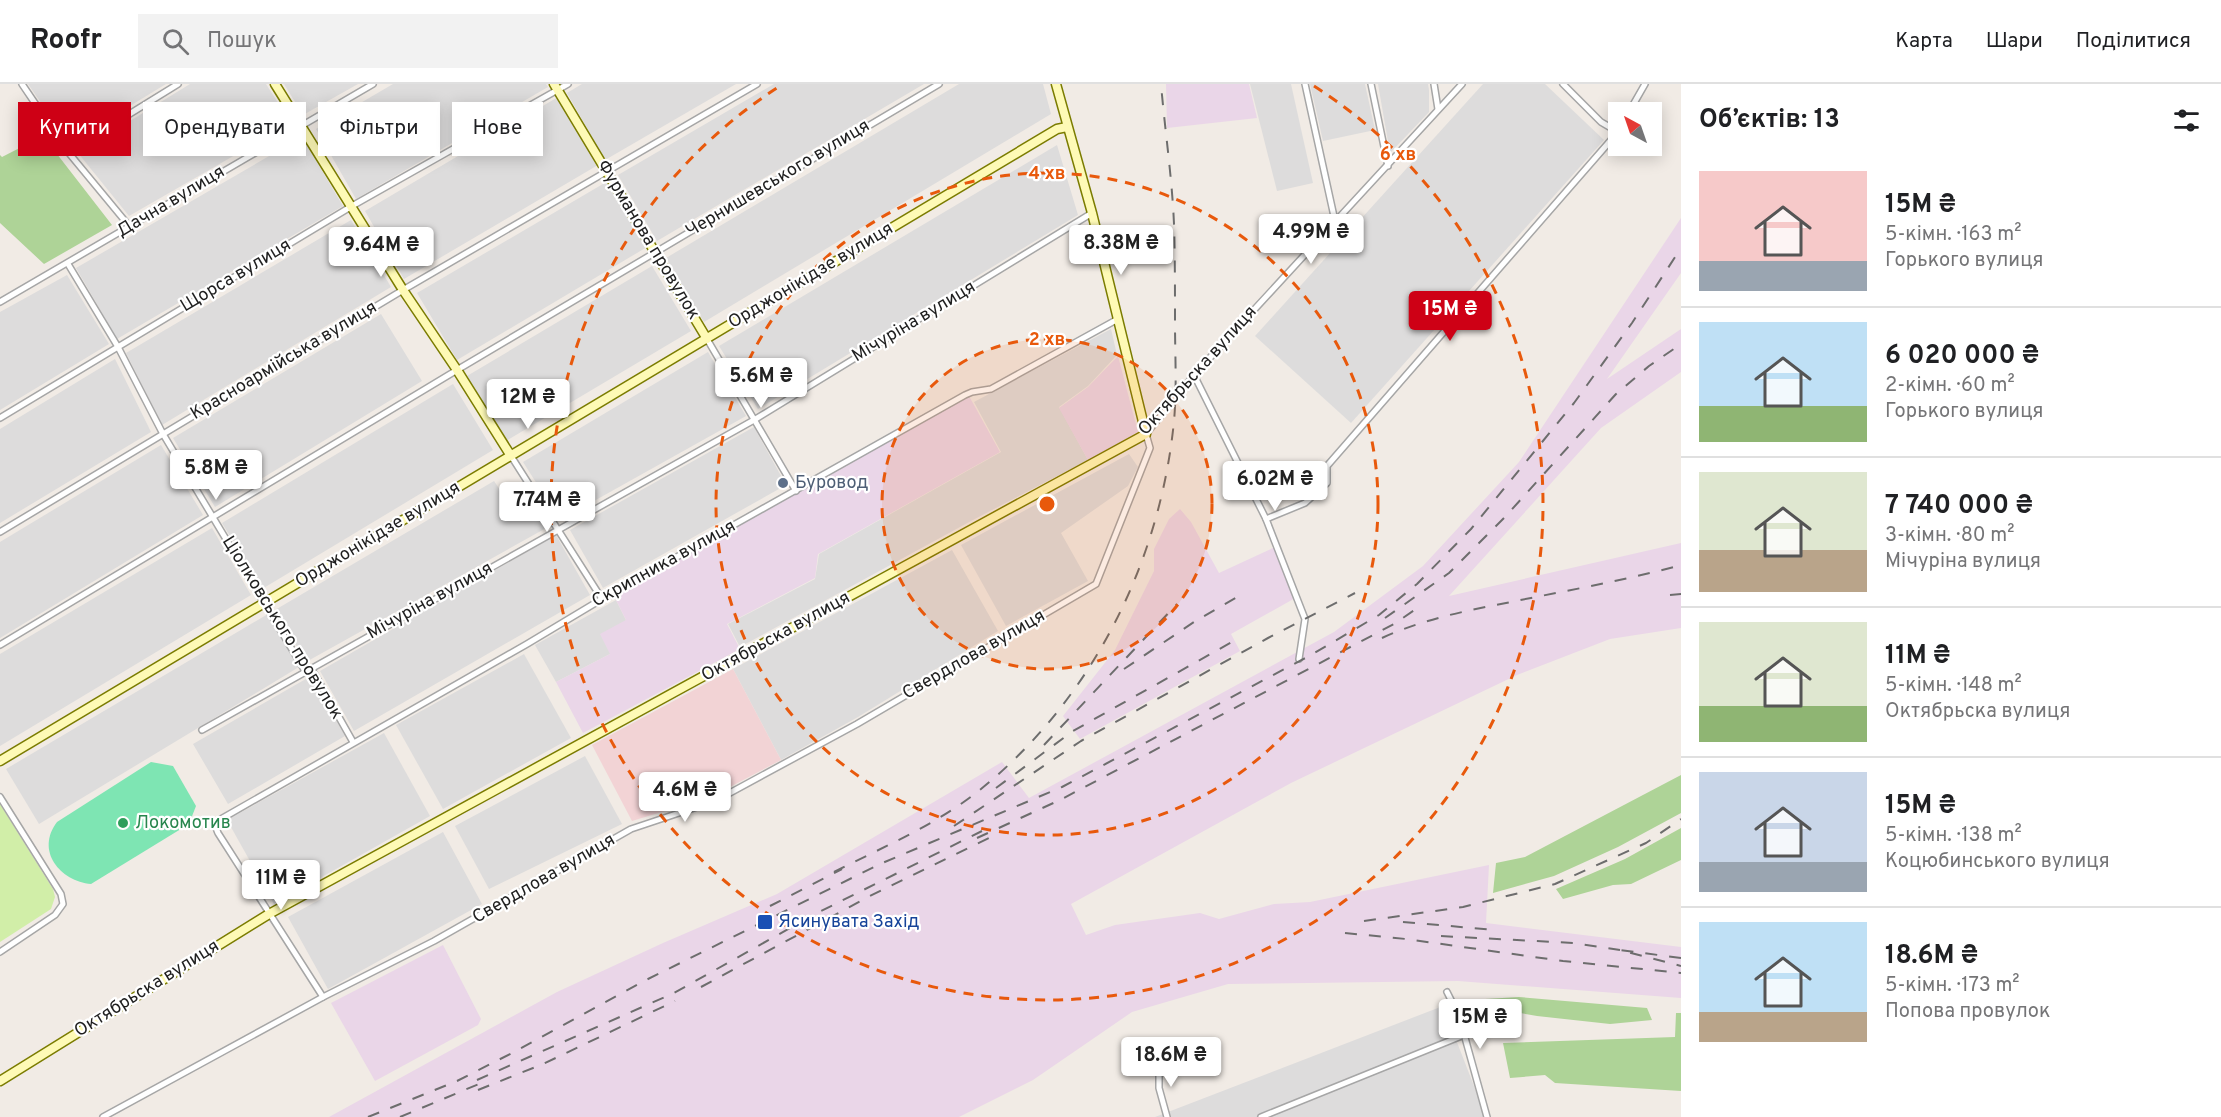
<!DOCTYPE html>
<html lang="uk">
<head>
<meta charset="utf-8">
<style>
	body { margin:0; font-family:Overpass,sans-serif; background:#f2f2f2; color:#202124; height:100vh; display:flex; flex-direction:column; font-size:22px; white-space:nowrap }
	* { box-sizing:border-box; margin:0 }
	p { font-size:20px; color:#757577 }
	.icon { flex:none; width:33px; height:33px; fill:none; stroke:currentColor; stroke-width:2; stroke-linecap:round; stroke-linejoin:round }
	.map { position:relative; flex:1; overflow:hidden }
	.panel { display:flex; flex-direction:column; background:#fff; width:540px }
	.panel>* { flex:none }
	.banner { position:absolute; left:18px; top:18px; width:570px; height:54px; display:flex; gap:12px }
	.needle { width:39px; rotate:320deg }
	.buttons { position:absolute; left:1608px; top:18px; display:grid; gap:12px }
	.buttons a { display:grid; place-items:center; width:54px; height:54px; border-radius:0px; background:#fff; box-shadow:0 3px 15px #0003; font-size:30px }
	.price { position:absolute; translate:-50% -51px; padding:0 14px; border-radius:6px; background:#fff; color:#222; font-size:20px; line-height:39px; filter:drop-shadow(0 2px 3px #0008) }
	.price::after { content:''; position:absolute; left:50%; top:36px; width:18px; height:14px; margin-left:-9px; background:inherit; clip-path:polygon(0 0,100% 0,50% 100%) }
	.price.on { background:#ce0015; color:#fff }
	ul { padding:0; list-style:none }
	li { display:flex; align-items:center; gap:18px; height:150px; padding:0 18px }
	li+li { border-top:2px solid #e0e0e0 }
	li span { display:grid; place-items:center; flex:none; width:168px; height:120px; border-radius:0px; color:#555 }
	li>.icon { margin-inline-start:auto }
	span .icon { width:72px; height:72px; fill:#fffc; stroke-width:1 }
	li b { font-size:26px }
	h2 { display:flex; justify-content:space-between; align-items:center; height:72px; padding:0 18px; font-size:26px }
	.tag { padding:0 21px; border-radius:0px; background:#fff; box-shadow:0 3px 15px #0003; font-size:21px; line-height:54px }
	.tag.on { background:#ce0015; color:#fff }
	header { display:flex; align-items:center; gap:36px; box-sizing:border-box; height:84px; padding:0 30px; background:#fff; border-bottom:2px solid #e0e0e0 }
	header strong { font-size:28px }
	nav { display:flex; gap:33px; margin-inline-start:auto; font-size:21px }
	.search { width:420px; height:54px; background:#f2f2f2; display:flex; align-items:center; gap:15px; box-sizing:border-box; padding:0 21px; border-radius:0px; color:#757577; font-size:22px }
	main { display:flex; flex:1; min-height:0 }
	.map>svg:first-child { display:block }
</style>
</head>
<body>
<header>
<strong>Roofr</strong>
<div class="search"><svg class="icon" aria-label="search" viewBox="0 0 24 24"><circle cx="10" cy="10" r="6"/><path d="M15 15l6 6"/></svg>Пошук</div>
<nav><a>Карта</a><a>Шари</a><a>Поділитися</a></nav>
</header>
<main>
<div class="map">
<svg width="1681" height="1033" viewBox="0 0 1681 1033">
	<rect width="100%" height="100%" fill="#f1ebe5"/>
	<g fill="#dddcdc">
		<path d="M28,0H166L69,59Z"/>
		<path d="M190,0H266L291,39L129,132L78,69Z"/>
		<path d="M284,0H358L303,31Z"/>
		<path d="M393,0H546L548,3L356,115L316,45Z"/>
		<path d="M582,0H736L605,76L567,9Z"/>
		<path d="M774,0H924L657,157L618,91Z"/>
		<path d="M959,0H1043L1051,30L704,238L666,174Z"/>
		<path d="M1250,0H1291L1313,99L1277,107Z"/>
		<path d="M1310,0H1365L1375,46L1323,57Z"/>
		<path d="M1378,0H1428L1429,6V28L1390,69Z"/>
		<path d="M1483,0H1545L1604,56L1351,339L1255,252Z"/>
		<path d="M558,13L598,81L404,195L365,127Z"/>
		<path d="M302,53L343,122L117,255L76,184Z"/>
		<path d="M1057,61L1078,131L758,325L719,262Z"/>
		<path d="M608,97L647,163L457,276L417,209Z"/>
		<path d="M351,136L391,203L162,341L126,269Z"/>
		<path d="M652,182L691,247L506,357L467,292Z"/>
		<path d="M67,191L109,260L0,326V228Z"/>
		<path d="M381,230L422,297L215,423L173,354Z"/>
		<path d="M1111,245L1117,271L1088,302L1059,323L1088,376L971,437L740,563L728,540L815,495L819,470L1001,368L974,318Z"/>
		<path d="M708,268L746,332L560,436L523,378Z"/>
		<path d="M115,275L151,348L0,439V345Z"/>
		<path d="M453,300L493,366L262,505L222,439Z"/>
		<path d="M754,343L786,401L603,504L570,446Z"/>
		<path d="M161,361L203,431L0,554V458Z"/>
		<path d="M1129,370L1138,383L1128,402L1061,449L1088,497L1006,542L961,461Z"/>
		<path d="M494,397L518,433L535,422L548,443L306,578L275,526Z"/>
		<path d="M212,444L251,511L0,662V570Z"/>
		<path d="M556,451L590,511L354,647L320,587Z"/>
		<path d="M952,466L998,547L858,633L781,676L733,585Z"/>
		<path d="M616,516L626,536L610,570L556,598L535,561Z"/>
		<path d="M268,530L299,583L39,740L6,685Z"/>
		<path d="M524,570L571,654L443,725L396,641Z"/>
		<path d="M311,592L345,652L228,720L193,660Z"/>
		<path d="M384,649L430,732L274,820L227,736Z"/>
		<path d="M585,672L622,740L489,805L455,742Z"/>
		<path d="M443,748L482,820L328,905L288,833Z"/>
		<path d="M1443,922L1486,1033H1155Z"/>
	</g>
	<path fill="#f2d3d5" d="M733,585L781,676L711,713L632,737L592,661Z"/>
	<g fill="#ead6e8">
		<path d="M1166,0H1249L1257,34L1167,44Z"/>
		<path d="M1681,134V189L1607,295L1681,245V288L1601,344L1449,512L1681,459V544L1610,555L1517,591L1291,699L1071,820L1086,851L1115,841L1200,829L1219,835L1274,820L1310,818L1489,781L1486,839L1681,863V914L1458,897L1228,900L1132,928L1033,996L959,1033H329L557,908L663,859L777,810L1002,678L1029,714L1334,548L1423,482L1519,378Z"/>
		<path d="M1118,272L1138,348L1088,376L1059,324L1088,303Z"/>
		<path d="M969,312L1000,368L818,470L815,494L727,540L740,565L583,649L556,598L610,570L600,550L626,536L614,512Z"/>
		<path d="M1180,425L1191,438L1219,489L1275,463L1297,513L1231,550L1240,567L1080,655L1063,632L1115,566L1154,487V465L1169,435Z"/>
		<path d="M443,861L481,935L478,941L375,997L331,919Z"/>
	</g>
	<path fill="#d1eea8" d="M0,720L53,805L55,813L51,825L0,858Z"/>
	<g fill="#aed397">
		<path d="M43,52L112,141L44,180L0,139V71L2,73Z"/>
		<path d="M1681,691V729L1618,763L1554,792L1493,809L1496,779L1525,773Z"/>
		<path d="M1681,744V776L1631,800L1613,801L1563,815L1556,805L1625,775Z"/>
		<path d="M1519,913L1647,924L1652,936L1610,940L1537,932L1481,922L1485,915Z"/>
		<path d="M1676,929H1681V1007L1555,999L1545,991L1510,994L1503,959L1675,953Z"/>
	</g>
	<path fill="#7ee5b3" d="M151,678L173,682L196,722L189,740L91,800C60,797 35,767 57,738Z"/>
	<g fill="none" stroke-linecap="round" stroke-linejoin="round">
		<defs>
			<g id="street">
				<path d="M22,0L68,68L130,143"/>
				<path d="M1305,0L1335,137"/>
				<path d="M1371,0L1388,82"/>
				<path d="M1434,0L1438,25"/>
				<path d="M1563,0L1601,38L1618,48"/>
				<path d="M1629,28L1645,0"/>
				<path d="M68,68L178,0"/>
				<path d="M68,180L118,263L163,350L305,587L314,589L353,658"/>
				<path d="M0,218L373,0"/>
				<path d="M707,255L796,407"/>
				<path d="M1194,291L1266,435L1305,535L1299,575"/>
				<path d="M0,334L352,122L568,0"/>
				<path d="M511,372L602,515"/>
				<path d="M1266,435L1305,419L1327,399V382L1618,48"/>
				<path d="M0,448L403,206L757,0"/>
				<path d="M0,561L457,286L939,0"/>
				<path d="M202,646L754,336L1092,129"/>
				<path d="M0,713L61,810L63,820L55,831L0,868"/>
				<path d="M1447,908L1459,932L1487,1033"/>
				<path d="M323,913L218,749L216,744L221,735L527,560L602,515L965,311L972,308L991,305L1118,235"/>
				<path d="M1159,977V1004L1167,1033"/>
				<path d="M103,1033L323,913L434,857L631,745L715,717L857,640L1096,500L1150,364L1146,350L1194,291L1462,0"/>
				<path d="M1261,1033L1464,951"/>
			</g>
			<g id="secondary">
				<path d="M275,0L403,206L457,286L511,372"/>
				<path d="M554,0L707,255"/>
				<path d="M0,677L1057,45L1067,43"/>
				<path d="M0,997L269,830L1146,350L1092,129L1056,0"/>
			</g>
		</defs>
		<use href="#street" stroke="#a6a6a6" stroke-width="8"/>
		<use href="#secondary" stroke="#7b7c00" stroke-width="11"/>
		<use href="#street" stroke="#fff" stroke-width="5"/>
		<use href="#secondary" stroke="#fefab6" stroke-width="8"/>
		<g stroke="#6d6d6d" stroke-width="2" stroke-dasharray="12 12" stroke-linecap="butt">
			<path d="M1670,511L1681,510"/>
			<path d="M1385,534L1449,489L1505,433L1616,310L1649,282L1681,260"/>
			<path d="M1382,554C1421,536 1464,527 1506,519C1564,507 1623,497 1681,481"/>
			<path d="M1124,585L1194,538L1237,513"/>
			<path d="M1044,661L1177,520"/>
			<path d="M996,704L1073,647L1232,558"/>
			<path d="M954,742L1081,657L1268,554L1355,509"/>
			<path d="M977,754L1060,716L1394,540L1416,525"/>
			<path d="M834,788C883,763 938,740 981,705C1092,615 1160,479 1174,337C1177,304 1175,271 1175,239C1175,206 1175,173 1174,140C1172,93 1165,47 1161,0"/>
			<path d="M770,822L842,785"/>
			<path d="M1364,837L1463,823L1555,800L1646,759L1681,735"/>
			<path d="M1403,838L1496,846"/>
			<path d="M1345,849L1406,855L1563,877L1681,889"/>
			<path d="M1441,852L1573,859L1620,866"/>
			<path d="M1681,874L1620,866L1681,882"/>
			<path d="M701,903L870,812L989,754"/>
			<path d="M477,996L674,909L817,829L982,747"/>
			<path d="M478,1006L543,980L675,917"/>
			<path d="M368,1033L457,997L514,968L644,897L880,780L1062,703L1311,571L1379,531L1417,500L1471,445L1574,319L1632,239L1681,164"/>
			<path d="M400,1033L486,997"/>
		</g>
	</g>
	<circle cx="1047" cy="420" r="165" fill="#e8590c" fill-opacity=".12"/>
	<g fill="none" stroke="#e8590c" stroke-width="3" stroke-dasharray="10 8">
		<circle cx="1047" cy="420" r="165"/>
		<circle cx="1047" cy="420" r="331"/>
		<path d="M1314 2A496 496 0 1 1 780 2"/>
	</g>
	<circle fill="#5c6f8a" stroke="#fff" stroke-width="2" cx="783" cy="399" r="6"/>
	<circle fill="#2e9e5b" stroke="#fff" stroke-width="2" cx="123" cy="739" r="6"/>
	<rect fill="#1a4fb4" stroke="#fff" stroke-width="2" x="757" y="830" width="16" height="16" rx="3"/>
	<g text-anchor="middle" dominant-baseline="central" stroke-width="4.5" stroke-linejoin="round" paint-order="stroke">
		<g font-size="18" fill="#1f1f1f" stroke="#fff">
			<text transform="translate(778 95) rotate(-31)">Чернишевського вулиця</text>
			<text transform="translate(171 118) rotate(-31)">Дачна вулиця</text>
			<text transform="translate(648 156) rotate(59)">Фурманова провулок</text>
			<text transform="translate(236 192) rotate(-31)">Щорса вулиця</text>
			<text transform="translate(811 192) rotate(-31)">Орджонікідзе вулиця</text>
			<text transform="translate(914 238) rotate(-31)">Мічуріна вулиця</text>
			<text transform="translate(284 277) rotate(-31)">Красноармійська вулиця</text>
			<text transform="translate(1198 287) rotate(-48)">Октябрьска вулиця</text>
			<text transform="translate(378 451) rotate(-31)">Орджонікідзе вулиця</text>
			<text transform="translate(664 480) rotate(-29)">Скрипника вулиця</text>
			<text transform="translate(430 517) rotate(-29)">Мічуріна вулиця</text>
			<text transform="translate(282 544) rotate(58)">Ціолковського провулок</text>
			<text transform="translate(776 553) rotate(-29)">Октябрьска вулиця</text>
			<text transform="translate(974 571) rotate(-30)">Свердлова вулиця</text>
			<text transform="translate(544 795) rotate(-30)">Свердлова вулиця</text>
			<text transform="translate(147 905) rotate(-32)">Октябрьска вулиця</text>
		</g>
		<g font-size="18" fill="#4e5e75" stroke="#fff" text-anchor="start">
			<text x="795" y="399">Буровод</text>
		</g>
		<g font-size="18" fill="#27864d" stroke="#fff" text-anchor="start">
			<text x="135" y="739">Локомотив</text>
		</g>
		<g font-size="18" fill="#164399" stroke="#fff" text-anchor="start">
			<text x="778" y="838">Ясинувата Захід</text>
		</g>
	</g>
	<circle cx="1047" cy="420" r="9" fill="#e8590c" stroke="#fff" stroke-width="3"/>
	<g font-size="18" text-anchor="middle" font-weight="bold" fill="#e8590c" stroke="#fff" stroke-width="4.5" stroke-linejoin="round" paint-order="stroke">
		<text x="1398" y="76">6 хв</text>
		<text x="1047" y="95">4 хв</text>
		<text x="1047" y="261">2 хв</text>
	</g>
</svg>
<div class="buttons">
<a><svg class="needle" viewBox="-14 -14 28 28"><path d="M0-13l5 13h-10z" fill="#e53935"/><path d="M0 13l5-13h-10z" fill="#757577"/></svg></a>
</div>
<b class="price" style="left:1311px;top:181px">4.99M ₴</b>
<b class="price" style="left:1121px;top:192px">8.38M ₴</b>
<b class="price" style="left:381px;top:194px">9.64M ₴</b>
<b class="price on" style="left:1450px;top:258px">15M ₴</b>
<b class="price" style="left:761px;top:325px">5.6M ₴</b>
<b class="price" style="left:528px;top:346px">12M ₴</b>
<b class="price" style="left:216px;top:417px">5.8M ₴</b>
<b class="price" style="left:1275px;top:428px">6.02M ₴</b>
<b class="price" style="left:547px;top:449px">7.74M ₴</b>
<b class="price" style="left:685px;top:739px">4.6M ₴</b>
<b class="price" style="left:281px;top:827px">11M ₴</b>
<b class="price" style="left:1480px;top:966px">15M ₴</b>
<b class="price" style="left:1171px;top:1004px">18.6M ₴</b>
<div class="banner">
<a class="tag on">Купити</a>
<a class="tag">Орендувати</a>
<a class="tag">Фільтри</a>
<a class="tag">Нове</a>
</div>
</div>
<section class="panel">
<h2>Об’єктів: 13<svg class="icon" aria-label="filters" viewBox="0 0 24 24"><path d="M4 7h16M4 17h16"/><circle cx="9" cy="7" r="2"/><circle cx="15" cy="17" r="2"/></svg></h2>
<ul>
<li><span style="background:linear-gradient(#f6c9c9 75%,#9aa5b1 0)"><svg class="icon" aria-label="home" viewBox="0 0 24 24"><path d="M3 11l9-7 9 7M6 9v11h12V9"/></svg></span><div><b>15M ₴</b><p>5-кімн. · 163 m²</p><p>Горького вулиця</p></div></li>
<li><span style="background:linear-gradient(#bfe0f5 70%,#8fb573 0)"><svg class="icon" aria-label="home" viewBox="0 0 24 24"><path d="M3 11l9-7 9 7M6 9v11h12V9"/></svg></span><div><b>6 020 000 ₴</b><p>2-кімн. · 60 m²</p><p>Горького вулиця</p></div></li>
<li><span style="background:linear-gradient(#dfe7d0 65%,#b9a48a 0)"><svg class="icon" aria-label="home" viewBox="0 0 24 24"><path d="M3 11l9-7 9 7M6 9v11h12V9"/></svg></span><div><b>7 740 000 ₴</b><p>3-кімн. · 80 m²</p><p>Мічуріна вулиця</p></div></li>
<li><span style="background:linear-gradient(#dfe7d0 70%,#8fb573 0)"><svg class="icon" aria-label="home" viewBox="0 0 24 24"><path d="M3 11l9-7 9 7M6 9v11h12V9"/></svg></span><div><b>11M ₴</b><p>5-кімн. · 148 m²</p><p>Октябрьска вулиця</p></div></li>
<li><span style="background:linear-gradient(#c9d6e8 75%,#9aa5b1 0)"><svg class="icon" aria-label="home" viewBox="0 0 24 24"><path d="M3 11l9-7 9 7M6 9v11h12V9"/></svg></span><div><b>15M ₴</b><p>5-кімн. · 138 m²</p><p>Коцюбинського вулиця</p></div></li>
<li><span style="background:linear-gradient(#bfe0f5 75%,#b9a48a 0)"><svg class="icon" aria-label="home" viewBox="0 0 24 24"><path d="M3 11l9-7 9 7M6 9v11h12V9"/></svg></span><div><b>18.6M ₴</b><p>5-кімн. · 173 m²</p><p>Попова провулок</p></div></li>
</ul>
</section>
</main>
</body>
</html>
